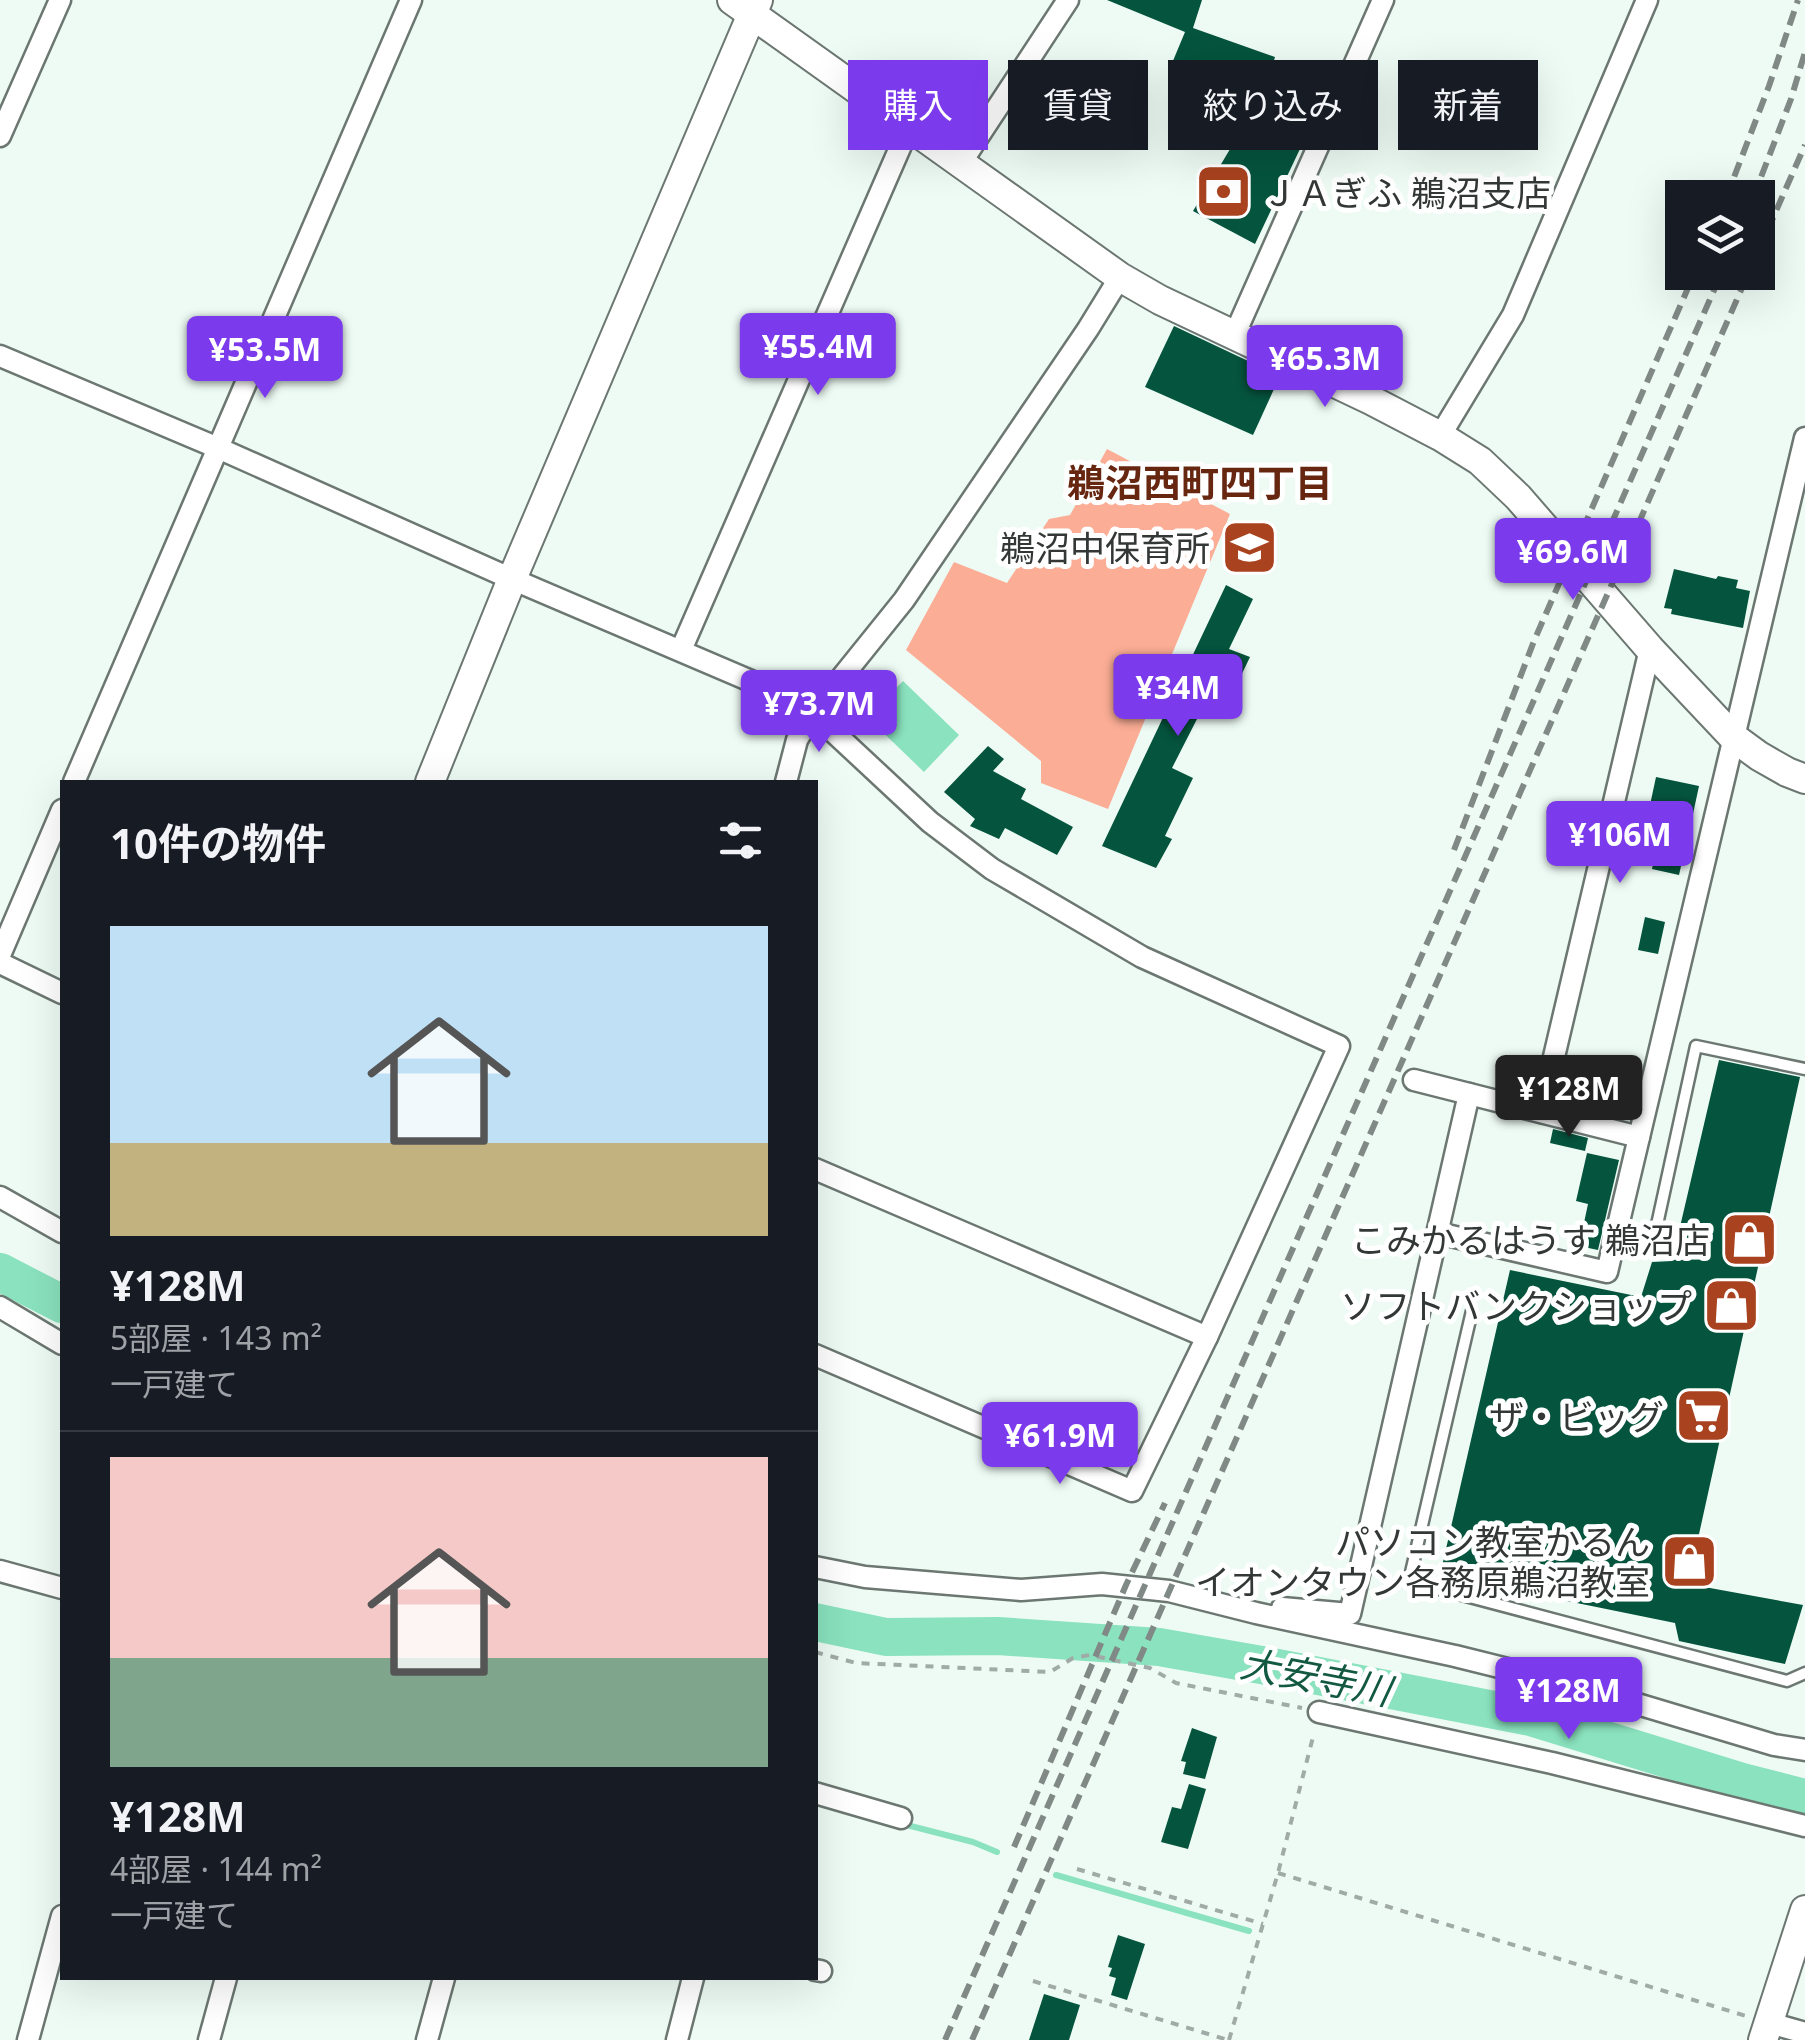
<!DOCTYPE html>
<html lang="ja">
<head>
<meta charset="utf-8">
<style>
	body { margin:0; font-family:"Noto Sans","Noto Sans JP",sans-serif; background:#242831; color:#f1f3f6; height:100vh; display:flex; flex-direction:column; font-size:38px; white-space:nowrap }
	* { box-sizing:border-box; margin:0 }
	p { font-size:32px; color:#9ea1a6 }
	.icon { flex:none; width:55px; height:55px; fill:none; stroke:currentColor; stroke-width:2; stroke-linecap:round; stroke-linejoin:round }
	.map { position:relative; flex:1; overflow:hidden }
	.details { position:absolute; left:60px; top:780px; width:758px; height:1200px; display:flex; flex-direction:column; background:#171b24; border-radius:0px; box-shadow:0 10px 40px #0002 }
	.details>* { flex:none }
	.banner { position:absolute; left:848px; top:60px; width:808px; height:90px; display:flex; gap:20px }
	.tools { position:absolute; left:1665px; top:180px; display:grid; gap:20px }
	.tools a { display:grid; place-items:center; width:110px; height:110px; border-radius:0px; background:#171b24; box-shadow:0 10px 40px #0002; font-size:50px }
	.price { position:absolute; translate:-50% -85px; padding:0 22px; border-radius:10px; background:#7c3aed; color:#fff; font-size:32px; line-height:65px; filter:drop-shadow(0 2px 5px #0008) }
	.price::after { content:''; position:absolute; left:50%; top:60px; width:30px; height:22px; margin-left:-15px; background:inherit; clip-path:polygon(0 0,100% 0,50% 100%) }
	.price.on { background:#222; color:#fff }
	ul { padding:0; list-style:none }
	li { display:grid; align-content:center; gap:20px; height:530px; padding:0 50px }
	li+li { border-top:2px solid #363941 }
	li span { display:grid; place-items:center; height:310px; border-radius:0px; color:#555 }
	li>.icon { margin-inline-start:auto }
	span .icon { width:180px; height:180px; fill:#fffc; stroke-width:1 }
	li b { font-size:42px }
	h2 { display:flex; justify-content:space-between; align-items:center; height:120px; padding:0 50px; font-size:42px }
	.pill { padding:0 35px; border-radius:0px; background:#171b24; box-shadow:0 10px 40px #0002; font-size:35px; line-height:90px }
	.pill.on { background:#7c3aed; color:#fff }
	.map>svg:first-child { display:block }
</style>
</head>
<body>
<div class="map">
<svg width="1805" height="2040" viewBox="0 0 1805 2040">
	<rect width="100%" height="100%" fill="#eefbf5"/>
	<path fill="#fbad95" d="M1107,449L1230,514L1108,809L1041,783V761L906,650L954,562L1007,583L1049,519L1070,515Z"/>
	<path fill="#8ae2be" d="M903,681L959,735L924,772L867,717Z"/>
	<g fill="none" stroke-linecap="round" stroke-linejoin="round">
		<g stroke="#8ae2be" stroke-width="6">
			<path d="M903,1824L973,1842L997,1852"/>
			<path d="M1056,1875L1249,1931"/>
		</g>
		<g stroke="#8ae2be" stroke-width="38">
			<path d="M0,1272L62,1304"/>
			<path d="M815,1622L886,1637L998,1636L1159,1647L1267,1666L1531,1717L1742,1782L1805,1798"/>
		</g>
	</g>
	<g fill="#05543d">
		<path d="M1107,0H1202L1193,28L1275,57L1270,74L1326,94L1255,244L1193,211L1254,109L1170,68L1185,32Z"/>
		<path d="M1174,326L1280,376L1253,435L1145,387Z"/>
		<path d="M1674,569L1716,579L1718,576L1738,580L1736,588L1750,591L1743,628L1671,614L1672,609L1664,608Z"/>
		<path d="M1226,585L1253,599L1229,649L1250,657L1237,684L1219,676L1172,768L1193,778L1165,836L1172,839L1156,868L1102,846Z"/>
		<path d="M988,746L1004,759L993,771L1026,789L1021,799L1073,827L1057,855L1005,828L999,839L970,826L975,819L944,792Z"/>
		<path d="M1656,777L1699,786L1693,814L1650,805Z"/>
		<path d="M1658,838L1686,844L1679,875L1652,869Z"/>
		<path d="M1645,917L1665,922L1658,954L1638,950Z"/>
		<path d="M1719,1060L1800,1077L1688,1584L1803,1605L1785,1664L1679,1641L1675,1623L1440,1575L1510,1270L1641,1297L1652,1262L1672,1261Z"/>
		<path d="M1553,1129L1588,1138L1585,1151L1550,1143Z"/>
		<path d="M1587,1153L1619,1160L1598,1250L1579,1246L1588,1204L1576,1201Z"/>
		<path d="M1192,1728L1217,1737L1205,1779L1183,1774L1186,1762L1181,1761Z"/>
		<path d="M1189,1784L1206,1789L1188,1849L1161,1842L1172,1807L1181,1809Z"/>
		<path d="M1118,1935L1145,1944L1127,2000L1111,1995L1116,1978L1109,1976L1112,1968L1108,1967Z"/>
		<path d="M1044,1994L1080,2005L1069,2040H1029Z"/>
	</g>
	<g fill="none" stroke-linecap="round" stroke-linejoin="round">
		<defs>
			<g id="lane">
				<path d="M1653,1243L1696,1046L1805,1069"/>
				<path d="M1472,1311L1409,1581L1787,1681L1805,1673"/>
			</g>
			<g id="street">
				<path d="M0,136L60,0"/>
				<path d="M961,163L1068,0"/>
				<path d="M1234,336L1383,0"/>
				<path d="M0,356L218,448L512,579L786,696L813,713L930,822L992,869L1142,957L1339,1046L1207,1337L815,1169"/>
				<path d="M1440,436L1513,315L1647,0"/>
				<path d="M681,650L909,127"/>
				<path d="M74,782L411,0"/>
				<path d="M786,782L797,740L813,713L904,600L1088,329L1120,277"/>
				<path d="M0,955L62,810"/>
				<path d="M0,963L62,993"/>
				<path d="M1414,1080L1639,1137"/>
				<path d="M1541,1112L1650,649"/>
				<path d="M0,1197L62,1232"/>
				<path d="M1438,1233L1607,1272L1805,438"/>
				<path d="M0,1307L62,1344"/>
				<path d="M815,1355L1132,1491L1207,1337"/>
				<path d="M815,1567L865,1577L1021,1590L1102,1584L1169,1591L1256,1613L1455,1656L1584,1688L1774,1745L1805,1750"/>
				<path d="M0,1571L62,1588"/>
				<path d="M1282,1608L1350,1614L1469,1094"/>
				<path d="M1319,1712L1552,1763L1805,1826"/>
				<path d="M815,1793L901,1818"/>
				<path d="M815,1970L821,1971"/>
				<path d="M1770,2023L1805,2033"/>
				<path d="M28,2040L62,1916"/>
				<path d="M209,2040L226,1978"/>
				<path d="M427,2040L444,1978"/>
				<path d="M677,2040L693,1978"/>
			</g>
			<g id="secondary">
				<path d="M732,0L1120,277L1160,300L1371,400L1440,436L1480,461L1518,497L1650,649L1733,737L1759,756L1787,772L1805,779"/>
				<path d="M430,782L512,579L758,0"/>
				<path d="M1763,2040L1805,1910"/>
			</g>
		</defs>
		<use href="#lane" stroke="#6c7772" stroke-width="15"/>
		<use href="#street" stroke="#6c7772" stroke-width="25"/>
		<use href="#secondary" stroke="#6c7772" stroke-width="32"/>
		<g stroke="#a0aaa6" stroke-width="4" stroke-dasharray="8 8" stroke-linecap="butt">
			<path d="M815,1652L856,1663L1050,1672L1073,1658L1090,1655L1150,1668L1176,1683L1302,1708"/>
			<path d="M1077,1869L1263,1924"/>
			<path d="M1278,1873L1746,2016"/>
			<path d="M1033,1981L1228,2040"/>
			<path d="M1229,2040L1278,1873L1314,1733"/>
		</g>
		<use href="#lane" stroke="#fff" stroke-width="10"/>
		<use href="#street" stroke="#fff" stroke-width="20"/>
		<use href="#secondary" stroke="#fff" stroke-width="28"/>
		<g stroke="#818986" stroke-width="6" stroke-dasharray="15 8" stroke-linecap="butt">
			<path d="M1726,198L1769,86L1798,0"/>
			<path d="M1753,198L1791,99L1805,52"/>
			<path d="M1758,252L1805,145"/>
			<path d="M1454,850L1534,641L1695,272"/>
			<path d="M1014,1847L1126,1585L1165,1503"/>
			<path d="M945,2040L1722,272"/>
			<path d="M972,2040L1749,272"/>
		</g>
	</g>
	<defs>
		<symbol id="bank-square" viewBox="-11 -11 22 22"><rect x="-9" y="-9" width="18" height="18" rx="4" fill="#a9421f" stroke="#fff"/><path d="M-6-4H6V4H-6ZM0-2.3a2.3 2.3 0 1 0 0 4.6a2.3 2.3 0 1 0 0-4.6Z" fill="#fff"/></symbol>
		<symbol id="school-square" viewBox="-11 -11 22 22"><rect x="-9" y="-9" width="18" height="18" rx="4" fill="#a9421f" stroke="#fff"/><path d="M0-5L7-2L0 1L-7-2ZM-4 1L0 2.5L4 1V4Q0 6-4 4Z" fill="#fff"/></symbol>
		<symbol id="shop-square" viewBox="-11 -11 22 22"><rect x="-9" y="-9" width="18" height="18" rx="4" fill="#a9421f" stroke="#fff"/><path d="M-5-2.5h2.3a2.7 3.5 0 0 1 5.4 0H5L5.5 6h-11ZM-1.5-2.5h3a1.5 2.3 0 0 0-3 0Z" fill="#fff"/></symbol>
		<symbol id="supermarket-square" viewBox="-11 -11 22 22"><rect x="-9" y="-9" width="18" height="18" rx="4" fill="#a9421f" stroke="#fff"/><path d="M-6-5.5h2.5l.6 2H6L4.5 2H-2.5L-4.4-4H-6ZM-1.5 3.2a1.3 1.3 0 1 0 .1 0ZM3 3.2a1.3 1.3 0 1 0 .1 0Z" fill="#fff"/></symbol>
	</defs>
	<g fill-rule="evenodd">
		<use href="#bank-square" x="1192" y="160" width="63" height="63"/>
		<use href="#school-square" x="1218" y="516" width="63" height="63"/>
		<use href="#shop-square" x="1718" y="1208" width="63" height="63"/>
		<use href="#shop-square" x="1700" y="1274" width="63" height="63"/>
		<use href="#supermarket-square" x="1672" y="1384" width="63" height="63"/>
		<use href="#shop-square" x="1658" y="1530" width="63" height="63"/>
	</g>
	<g text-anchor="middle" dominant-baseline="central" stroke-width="10" stroke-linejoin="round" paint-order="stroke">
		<g font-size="35" fill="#333836" stroke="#fff" text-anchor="end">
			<text x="1262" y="192" text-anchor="start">ＪＡぎふ 鵜沼支店</text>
			<text x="1210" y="547">鵜沼中保育所</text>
			<text x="1710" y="1239">こみかるはうす 鵜沼店</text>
			<text x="1692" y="1305">ソフトバンクショップ</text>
			<text x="1664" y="1416">ザ・ビッグ</text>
			<text x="1650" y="1541">パソコン教室かるん<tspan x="1650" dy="40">イオンタウン各務原鵜沼教室</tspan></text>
		</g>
		<g font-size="38" font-weight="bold" fill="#672610" stroke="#fff">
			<text x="1200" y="482">鵜沼西町四丁目</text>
		</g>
		<g font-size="38" font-style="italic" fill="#135942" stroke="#fff">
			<text transform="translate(1316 1676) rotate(11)">大安寺川</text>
		</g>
	</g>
</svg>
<div class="tools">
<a><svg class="icon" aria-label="layers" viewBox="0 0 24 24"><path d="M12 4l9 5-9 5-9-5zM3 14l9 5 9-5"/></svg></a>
</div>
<b class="price" style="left:818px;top:398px">¥55.4M</b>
<b class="price" style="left:265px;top:401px">¥53.5M</b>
<b class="price" style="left:1325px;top:410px">¥65.3M</b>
<b class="price" style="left:1573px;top:603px">¥69.6M</b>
<b class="price" style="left:1178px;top:739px">¥34M</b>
<b class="price" style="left:819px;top:755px">¥73.7M</b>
<b class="price" style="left:1620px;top:886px">¥106M</b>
<b class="price on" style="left:1569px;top:1140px">¥128M</b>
<b class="price" style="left:1060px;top:1487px">¥61.9M</b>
<b class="price" style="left:1569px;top:1742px">¥128M</b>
<div class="banner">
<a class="pill on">購入</a>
<a class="pill">賃貸</a>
<a class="pill">絞り込み</a>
<a class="pill">新着</a>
</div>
<section class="details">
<h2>10件の物件<svg class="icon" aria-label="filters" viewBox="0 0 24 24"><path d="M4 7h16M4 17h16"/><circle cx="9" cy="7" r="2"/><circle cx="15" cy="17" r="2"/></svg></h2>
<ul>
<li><span style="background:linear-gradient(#bfe0f5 70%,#c2b280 0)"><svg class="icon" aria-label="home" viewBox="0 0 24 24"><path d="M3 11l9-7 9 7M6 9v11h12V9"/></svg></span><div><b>¥128M</b><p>5部屋 · 143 m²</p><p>一戸建て</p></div></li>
<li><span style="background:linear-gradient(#f6c9c9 65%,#7fa58c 0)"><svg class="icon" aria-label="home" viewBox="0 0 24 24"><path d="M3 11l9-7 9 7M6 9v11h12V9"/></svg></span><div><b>¥128M</b><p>4部屋 · 144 m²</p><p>一戸建て</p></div></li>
</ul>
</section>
</div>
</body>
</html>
